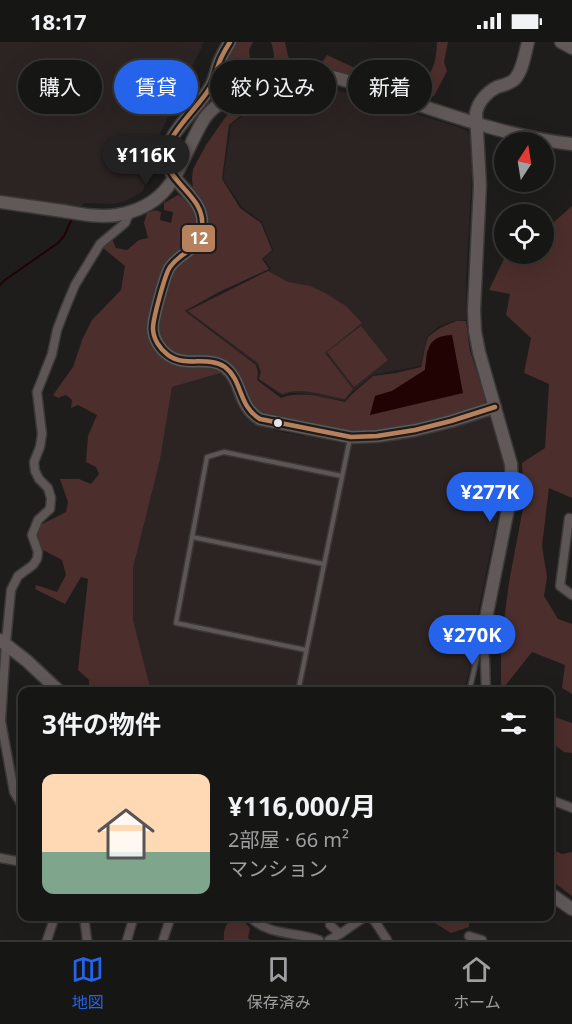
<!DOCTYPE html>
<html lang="ja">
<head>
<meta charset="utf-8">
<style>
	body { margin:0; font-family:"Noto Sans","Noto Sans JP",sans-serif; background:#232322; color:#f1f3f6; height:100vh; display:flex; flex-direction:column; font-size:22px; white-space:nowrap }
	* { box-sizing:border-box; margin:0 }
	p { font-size:20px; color:#9e9fa0 }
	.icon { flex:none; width:33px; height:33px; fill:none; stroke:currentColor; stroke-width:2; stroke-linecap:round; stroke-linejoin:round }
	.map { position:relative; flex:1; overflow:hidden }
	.drawer { position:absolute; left:18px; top:645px; width:536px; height:234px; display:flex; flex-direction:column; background:#161615; border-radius:12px; box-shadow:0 6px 24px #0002,0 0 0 2px #353534 }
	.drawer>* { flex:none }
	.guide { position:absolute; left:18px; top:18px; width:537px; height:54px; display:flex; gap:12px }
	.needle { width:39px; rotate:12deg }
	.controls { position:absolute; left:494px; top:90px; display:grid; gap:12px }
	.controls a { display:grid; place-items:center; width:60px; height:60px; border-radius:50%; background:#161615; box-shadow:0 6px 24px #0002,0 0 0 2px #353534; font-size:30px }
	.price { position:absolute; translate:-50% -51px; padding:0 14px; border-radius:21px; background:#2563eb; color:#fff; font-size:20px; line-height:39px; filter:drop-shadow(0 2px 3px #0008) }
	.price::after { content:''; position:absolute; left:50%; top:36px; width:18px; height:14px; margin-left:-9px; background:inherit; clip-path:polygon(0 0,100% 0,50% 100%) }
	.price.current { background:#222; color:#fff }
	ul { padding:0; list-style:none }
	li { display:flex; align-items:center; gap:18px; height:150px; padding:0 24px }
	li+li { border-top:2px solid #353534 }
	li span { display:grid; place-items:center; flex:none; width:168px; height:120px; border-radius:12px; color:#555 }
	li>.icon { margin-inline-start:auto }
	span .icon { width:72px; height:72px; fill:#fffc; stroke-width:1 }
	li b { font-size:26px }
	h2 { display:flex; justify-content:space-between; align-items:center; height:72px; padding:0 24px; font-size:26px }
	.chip { padding:0 21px; border-radius:27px; background:#161615; box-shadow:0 6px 24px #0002,0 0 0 2px #353534; font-size:21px; line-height:54px }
	.chip.current { background:#2563eb; color:#fff }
	.status { display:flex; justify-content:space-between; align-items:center; height:42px; padding:0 30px; background:#161615; direction:ltr }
	.status svg { height:16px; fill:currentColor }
	.dock { display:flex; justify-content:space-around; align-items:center; height:84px; border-top:2px solid #353534; background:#161615; font-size:16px; color:#9e9fa0 }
	.dock a { display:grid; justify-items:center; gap:3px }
	.dock .current { color:#2563eb }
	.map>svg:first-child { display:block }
</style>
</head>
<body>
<div class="status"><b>18:17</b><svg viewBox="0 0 49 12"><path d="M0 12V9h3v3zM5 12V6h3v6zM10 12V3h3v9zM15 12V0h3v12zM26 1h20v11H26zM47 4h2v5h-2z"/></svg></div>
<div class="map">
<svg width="572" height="898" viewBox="0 0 572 898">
	<rect width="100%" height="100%" fill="#1e1d1c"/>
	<g fill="#2c2423">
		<path d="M0,0H204L157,98L143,149L126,159L113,162L85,161L80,165L0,153Z"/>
		<path d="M307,44L323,45L359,54L464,87L468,90L470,95L472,131L466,239L467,278L453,279L439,284L427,295L420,324L373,333L351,351L345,359L301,351H290L282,354L258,337L260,330L257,323L186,269L271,227L263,217L273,208L262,180L242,165L223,137L231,83L249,69L283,50Z"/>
		<path d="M224,330L228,335L240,365L248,375L259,382L273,385V388L304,394L305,391L337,398L485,372L490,374L504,422L503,446L470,612L472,618L464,649L151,650L133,578V526L160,418L172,345Z"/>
	</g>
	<g fill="#4c2e2c" fill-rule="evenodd">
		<path d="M236,0H253L249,8L250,17L235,30L228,32L224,51L212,60L215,48L231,5Z"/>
		<path d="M271,0H285L288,14L291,20L286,23L280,22L272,32L247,42L245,40L258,26L266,30C276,17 275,15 271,0Z"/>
		<path d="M437,0H448L444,20L447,29L434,54L422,57L318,26H299L300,23L323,19L327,13L355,26L364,33L405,46L420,44C434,29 436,20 437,0Z"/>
		<path d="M297,41L246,69L229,83L222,137L240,166L261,181L272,208L262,217L269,227L219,250L185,269L256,323L258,330L257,338L281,356C302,348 324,356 345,360L352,352L373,334L396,331L421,325L425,305L428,295L440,286L456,279H466L470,309L486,358L482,364L433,379L407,385L376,388H347L277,376L258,370L224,330L172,345L160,418L133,526V578L151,649H89V638L78,628L88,537L81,535L65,562L35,547L36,543L57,550L66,533L62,518L41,507L36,493L40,483L66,470L68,460L60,437H79L91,442L99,432L96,425L86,420L88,394L97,373L78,363L71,366L72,358L66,353L58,356L53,353L73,325L82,298L92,278L121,248L125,224L103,206L106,200L112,197L116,206L127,208L139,198L148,196L144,181L147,171L156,168L161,170L160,178L171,181L173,170L164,168V161L178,153L190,160L202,161L193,147L192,137L193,127L206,103L229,70L249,56ZM427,308L463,351L375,354L392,349L425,328Z"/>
		<path d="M572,164V456L549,446L542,504L547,535L544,554L558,577L572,582V652L562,646L565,623L532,610L501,649V602L509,540L524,461L522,421L545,406L549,342L524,331L531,296L506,273L510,252L489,248L505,215L516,212H543V190Z"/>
		<path d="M268,229L288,240L310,244L325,251L346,264L362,281L325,311L353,347L345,357C325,354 301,344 282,352L259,337L261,330L258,321L188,269Z"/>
		<path d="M361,284L388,318L354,345L327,310Z"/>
		<path d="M549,673L572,681V711L564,710L549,699Z"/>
		<path d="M549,806L562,812L572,810V854L552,839L556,826L549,823Z"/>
		<path d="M235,875L241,876L250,886L248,896L250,898H224C223,888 226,880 235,875Z"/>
		<path d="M429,875H481L469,880V885L451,891L435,881Z"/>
	</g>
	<path fill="#210303" d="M452,293L463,351L370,373L375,354L392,349L425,328C428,307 427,294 452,293Z"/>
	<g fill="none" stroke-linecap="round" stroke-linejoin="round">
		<path stroke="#210303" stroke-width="2" d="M0,243L5,238L58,201L64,194L71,179"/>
		<defs>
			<g id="lane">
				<path d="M192,495L324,522"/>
				<path d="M306,608L176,581L207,415L224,410L342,434"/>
				<path d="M298,650L350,396"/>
				<path d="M469,650L480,602"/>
			</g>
			<g id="street">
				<path d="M569,476L560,544L572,553"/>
				<path d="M482,596L485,617L486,650"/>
				<path d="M549,757L572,766"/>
				<path d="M22,763L14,750L1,679L6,601L11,548L18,534L33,523L37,517L38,510L32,493L38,478L50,467L51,456L48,446L39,437L35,429L34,420L40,405L42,392L37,350L52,312L57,288L65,267L75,243L100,202L125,181L130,170"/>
				<path d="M0,816L22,820"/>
				<path d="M84,874L87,898"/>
				<path d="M249,874C269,895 295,889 319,898"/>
				<path d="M370,874L376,881L387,898"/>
				<path d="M330,883L340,892L366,874"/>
				<path d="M469,894L482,898"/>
				<path d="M47,898L55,874"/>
				<path d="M127,898L134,874"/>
				<path d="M163,898L171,874"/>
				<path d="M329,898L340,892"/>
			</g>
			<g id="secondary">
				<path d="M230,0C225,8 220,16 218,24C216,30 215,36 212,42C202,64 158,97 167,122C174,144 205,157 202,184C199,211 183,207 170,225C165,232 153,277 153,286C153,297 160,307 168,313C185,326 208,313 225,325C243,339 238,364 260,377L351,395L377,394L415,388L451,379L495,365"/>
				<path d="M561,0L572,6"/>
				<path d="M0,160C21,163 42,166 63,169C81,172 99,176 117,173C177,163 178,119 204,77C219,55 262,38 287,33C324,26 366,46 401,57C455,75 515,96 572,102"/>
				<path d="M482,596L512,447L511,422L479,310L475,289L474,268L480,143L476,71C478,60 487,50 497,45C503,43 510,42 515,37C523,28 525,11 528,0"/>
				<path d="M0,598L27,619L60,650"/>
				<path d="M549,851L572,867"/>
			</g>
		</defs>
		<use href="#lane" stroke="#3a3938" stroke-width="7"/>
		<use href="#street" stroke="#3a3938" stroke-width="11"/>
		<use href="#secondary" stroke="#3a3938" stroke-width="15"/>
		<use href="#lane" stroke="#5e5655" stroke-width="4"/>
		<use href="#street" stroke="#5e5655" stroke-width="8"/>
		<use href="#secondary" stroke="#615858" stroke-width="12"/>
		<defs>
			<path id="bus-1" d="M230,0C225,8 220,16 218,24C216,30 215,36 212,42C202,64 158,97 167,122C174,144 205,157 202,184C199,211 183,207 170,225C165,232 153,277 153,286C153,297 160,307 168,313C185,326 208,313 225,325C243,339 238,364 260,377L351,395L377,394L415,388L451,379L495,365"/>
		</defs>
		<use href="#bus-1" stroke="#1f1c1b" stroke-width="9"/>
		<use href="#bus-1" stroke="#b6815c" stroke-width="4.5"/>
	</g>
	<circle fill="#e6e4e4" stroke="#1f1c1b" stroke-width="2" cx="278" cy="381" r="5"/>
	<rect stroke="#1f1c1b" stroke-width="2" x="181" y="182" width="35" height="29" rx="6" fill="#b6815c"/>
	<g font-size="16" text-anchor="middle" font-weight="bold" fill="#fff">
		<text x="199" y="202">12</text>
	</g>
</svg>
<div class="controls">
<a><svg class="needle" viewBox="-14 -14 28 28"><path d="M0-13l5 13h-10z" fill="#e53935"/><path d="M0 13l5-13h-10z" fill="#9e9fa0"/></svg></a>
<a><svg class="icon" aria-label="locate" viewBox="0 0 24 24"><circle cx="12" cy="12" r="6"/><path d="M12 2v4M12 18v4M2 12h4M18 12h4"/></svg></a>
</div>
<b class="price current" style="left:146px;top:144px">¥116K</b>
<b class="price" style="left:490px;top:481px">¥277K</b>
<b class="price" style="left:472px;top:624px">¥270K</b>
<div class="guide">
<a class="chip">購入</a>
<a class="chip current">賃貸</a>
<a class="chip">絞り込み</a>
<a class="chip">新着</a>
</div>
<section class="drawer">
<h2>3件の物件<svg class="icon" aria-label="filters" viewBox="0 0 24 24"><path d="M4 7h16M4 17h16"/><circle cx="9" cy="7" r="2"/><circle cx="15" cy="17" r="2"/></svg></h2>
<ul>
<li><span style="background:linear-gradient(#ffd9b3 65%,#7fa58c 0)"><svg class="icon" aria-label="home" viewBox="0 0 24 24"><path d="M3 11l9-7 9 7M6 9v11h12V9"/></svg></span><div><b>¥116,000/月</b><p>2部屋 · 66 m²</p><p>マンション</p></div></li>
</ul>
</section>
</div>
<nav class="dock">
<a class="current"><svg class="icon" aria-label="map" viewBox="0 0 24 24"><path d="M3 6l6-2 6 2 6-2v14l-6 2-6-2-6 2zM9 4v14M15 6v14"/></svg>地図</a>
<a><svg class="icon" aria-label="saved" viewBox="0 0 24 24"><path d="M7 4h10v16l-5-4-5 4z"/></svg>保存済み</a>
<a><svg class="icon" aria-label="home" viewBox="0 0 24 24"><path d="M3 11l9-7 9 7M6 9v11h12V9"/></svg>ホーム</a>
</nav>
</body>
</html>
